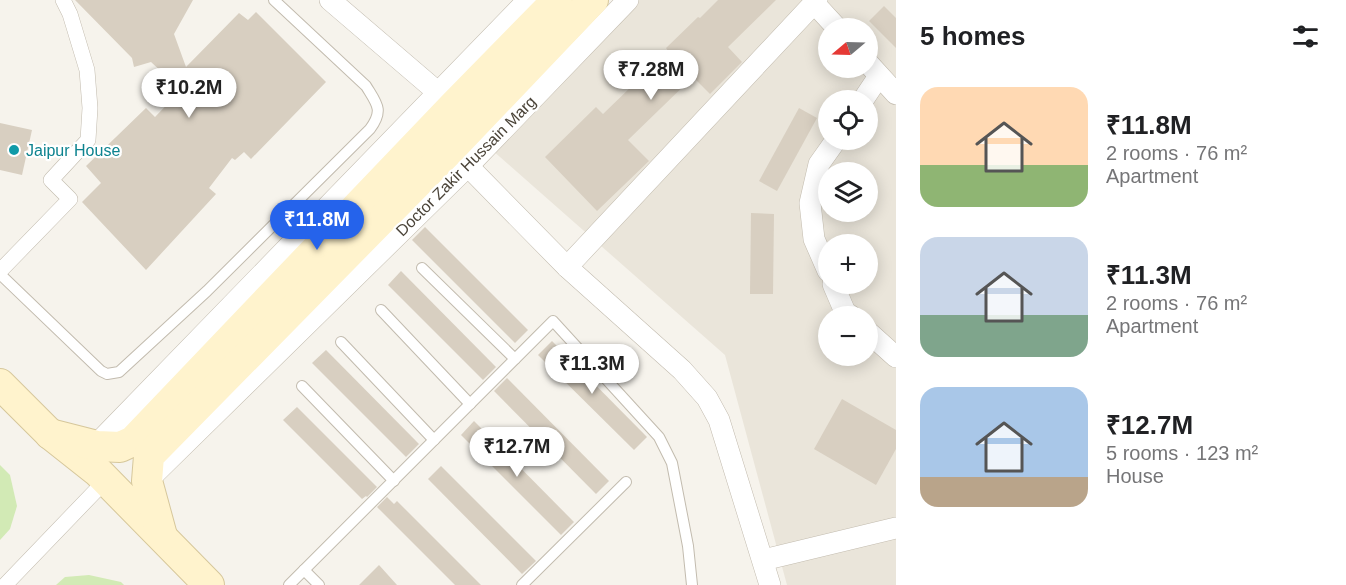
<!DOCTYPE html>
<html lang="en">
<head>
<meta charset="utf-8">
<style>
	body { margin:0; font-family:Helvetica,sans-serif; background:#f2f2f2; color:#202124; height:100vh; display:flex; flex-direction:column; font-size:22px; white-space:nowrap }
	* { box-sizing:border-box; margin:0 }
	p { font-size:20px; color:#757577 }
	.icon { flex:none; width:33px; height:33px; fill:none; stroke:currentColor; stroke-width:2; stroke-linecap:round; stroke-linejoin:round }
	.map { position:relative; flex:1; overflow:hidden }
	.sheet { display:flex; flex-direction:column; background:#fff; width:450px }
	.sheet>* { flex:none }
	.needle { width:39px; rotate:251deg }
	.fabs { position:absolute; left:818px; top:18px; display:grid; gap:12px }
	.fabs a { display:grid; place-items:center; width:60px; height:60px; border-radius:50%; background:#fff; box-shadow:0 3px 15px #0003; font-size:30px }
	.price { position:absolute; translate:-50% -51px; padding:0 14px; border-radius:21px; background:#fff; color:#222; font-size:20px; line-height:39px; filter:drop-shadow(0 2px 3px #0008) }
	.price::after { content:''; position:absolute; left:50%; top:36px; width:18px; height:14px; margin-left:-9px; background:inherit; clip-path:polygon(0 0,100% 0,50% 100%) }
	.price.current { background:#2563eb; color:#fff }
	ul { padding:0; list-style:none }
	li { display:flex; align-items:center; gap:18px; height:150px; padding:0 24px }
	li span { display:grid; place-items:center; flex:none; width:168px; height:120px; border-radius:18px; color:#555 }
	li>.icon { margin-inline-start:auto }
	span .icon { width:72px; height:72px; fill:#fffc; stroke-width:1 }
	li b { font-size:26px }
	h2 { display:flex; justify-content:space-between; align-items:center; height:72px; padding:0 24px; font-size:26px }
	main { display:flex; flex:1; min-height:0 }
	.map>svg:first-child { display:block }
</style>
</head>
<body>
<main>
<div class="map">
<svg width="896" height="585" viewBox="0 0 896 585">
	<rect width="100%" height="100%" fill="#f6f3ec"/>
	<path fill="#eae5da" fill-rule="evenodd" d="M637,0H896V585H787L725,355L492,150ZM828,28H867V68H828ZM828,100H867V140H828ZM828,172H867V212H828ZM828,244H867V284H828ZM828,316H867V356H828Z"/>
	<g fill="#d2eab5">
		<path d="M0,465L10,475L17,506L10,529L0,540Z"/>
		<path d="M89,575L121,582L124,585H56L65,577Z"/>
	</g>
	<g fill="#d8cfc1">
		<path d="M75,0H193L174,34L186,67L239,13L248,20L256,12L326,82L251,159L244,152L235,160L232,158L209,188L216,194L146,270L82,202L101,183L86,166L146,108L155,117L181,90L151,62L134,67L132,58Z"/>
		<path d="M718,0H776L728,47L742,62L710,94L693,77L628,140L649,161L597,211L545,157L596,107L603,114L668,51L666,48L698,17L700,18Z"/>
		<path d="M884,6L896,18V48L869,21Z"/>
		<path d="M799,108L817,118L777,191L759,181Z"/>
		<path d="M0,123L32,130L22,175L0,170Z"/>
		<path d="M751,213L774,214L773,294H750Z"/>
		<path d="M425,227L528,330L515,343L412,240Z"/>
		<path d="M401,271L496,367L483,380L388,285Z"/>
		<path d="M552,341L647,437L634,450L538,355Z"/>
		<path d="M326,350L419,444L406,457L312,363Z"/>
		<path d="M507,378L609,481L596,494L494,391Z"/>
		<path d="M842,399L896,430V449L876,485L814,449Z"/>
		<path d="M297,407L377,487L367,497L366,496L362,499L283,420Z"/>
		<path d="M474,421L574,522L561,535L461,435Z"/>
		<path d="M441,466L536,561L522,574L428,479Z"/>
		<path d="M387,497L394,504L397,501L481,585H455L377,507Z"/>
		<path d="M379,565L397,585H359Z"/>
	</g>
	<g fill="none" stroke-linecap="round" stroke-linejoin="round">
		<defs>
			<g id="service">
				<path d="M422,268L515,359"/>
				<path d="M0,274L101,371L107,374L119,372L207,291L370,129C384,110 377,104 366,86L274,0"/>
				<path d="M381,310L470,404"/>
				<path d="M341,342L434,440"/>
				<path d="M302,386L394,481"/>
				<path d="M304,570L319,585"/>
				<path d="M289,585L553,321L659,437L672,463L688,546L692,585"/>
				<path d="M522,585L626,482"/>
			</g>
			<g id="pedestrian">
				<path d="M0,271L70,199L51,180L88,140L90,108L87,70L70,14L63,0"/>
				<path d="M5,585L106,480"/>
			</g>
			<g id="minor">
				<path d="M330,0L448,101"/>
				<path d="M814,3L837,28"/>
				<path d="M867,62L896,94"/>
				<path d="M863,100L879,76"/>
				<path d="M460,158L567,267L682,370L707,398L719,420L770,585"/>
				<path d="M567,267L817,0"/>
				<path d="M828,271L814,239L810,203L819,164L836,140"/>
				<path d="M833,284L845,312L851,316"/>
				<path d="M867,331L896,357"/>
				<path d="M96,445L528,0"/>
				<path d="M147,481L468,166L628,0"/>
				<path d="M763,560L896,528"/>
			</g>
			<g id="secondary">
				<path d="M0,384L50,434L98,472L209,585"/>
				<path d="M50,434L97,446L120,447L133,441L453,106L557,0"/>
				<path d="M162,536L147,481L149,456L451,149L593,0"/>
			</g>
		</defs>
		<use href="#service" stroke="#c2bbae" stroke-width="12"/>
		<use href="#pedestrian" stroke="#c2bbae" stroke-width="16"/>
		<use href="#minor" stroke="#c2bbae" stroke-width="22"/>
		<use href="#secondary" stroke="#d6c79b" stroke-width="32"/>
		<use href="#service" stroke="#fff" stroke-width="10"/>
		<use href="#pedestrian" stroke="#fff" stroke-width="15"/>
		<use href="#minor" stroke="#fff" stroke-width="21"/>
		<use href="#secondary" stroke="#fff3cd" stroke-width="30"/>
	</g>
	<circle fill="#0f9aa8" stroke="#fff" stroke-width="2" cx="14" cy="150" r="6"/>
	<g text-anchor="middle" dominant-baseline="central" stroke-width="4.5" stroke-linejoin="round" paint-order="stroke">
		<g font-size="16" fill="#0d838f" stroke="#fff" text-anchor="start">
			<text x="26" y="150">Jaipur House</text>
		</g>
		<g font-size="16" fill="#4b4439" stroke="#fff">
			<text transform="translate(466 166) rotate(-45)">Doctor Zakir Hussain Marg</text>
		</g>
	</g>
</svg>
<div class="fabs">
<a><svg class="needle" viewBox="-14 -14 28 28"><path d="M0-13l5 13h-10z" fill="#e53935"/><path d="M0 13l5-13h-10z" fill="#757577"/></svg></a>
<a><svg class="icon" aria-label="locate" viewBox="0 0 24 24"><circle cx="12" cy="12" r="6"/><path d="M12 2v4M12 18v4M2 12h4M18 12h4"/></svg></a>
<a><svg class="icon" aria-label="layers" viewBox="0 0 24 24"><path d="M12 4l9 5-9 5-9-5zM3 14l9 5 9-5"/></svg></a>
<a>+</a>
<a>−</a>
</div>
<b class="price" style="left:651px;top:101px">₹7.28M</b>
<b class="price" style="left:189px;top:119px">₹10.2M</b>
<b class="price current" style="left:317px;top:251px">₹11.8M</b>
<b class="price" style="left:592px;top:395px">₹11.3M</b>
<b class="price" style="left:517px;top:478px">₹12.7M</b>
</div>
<section class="sheet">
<h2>5 homes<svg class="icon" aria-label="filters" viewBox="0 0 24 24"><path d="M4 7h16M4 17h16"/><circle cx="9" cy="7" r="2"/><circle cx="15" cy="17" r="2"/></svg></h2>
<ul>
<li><span style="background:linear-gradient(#ffd9b3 65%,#8fb573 0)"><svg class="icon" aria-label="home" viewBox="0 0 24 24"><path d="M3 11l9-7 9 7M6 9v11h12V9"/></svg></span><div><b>₹11.8M</b><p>2 rooms · 76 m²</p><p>Apartment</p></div></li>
<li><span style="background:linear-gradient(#c9d6e8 65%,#7fa58c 0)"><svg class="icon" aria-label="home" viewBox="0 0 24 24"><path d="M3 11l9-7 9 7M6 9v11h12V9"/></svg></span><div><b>₹11.3M</b><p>2 rooms · 76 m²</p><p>Apartment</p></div></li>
<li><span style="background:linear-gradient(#a9c7e8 75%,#b9a48a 0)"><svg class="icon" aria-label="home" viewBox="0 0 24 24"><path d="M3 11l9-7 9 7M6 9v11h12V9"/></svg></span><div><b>₹12.7M</b><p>5 rooms · 123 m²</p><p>House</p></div></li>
</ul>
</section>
</main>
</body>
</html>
